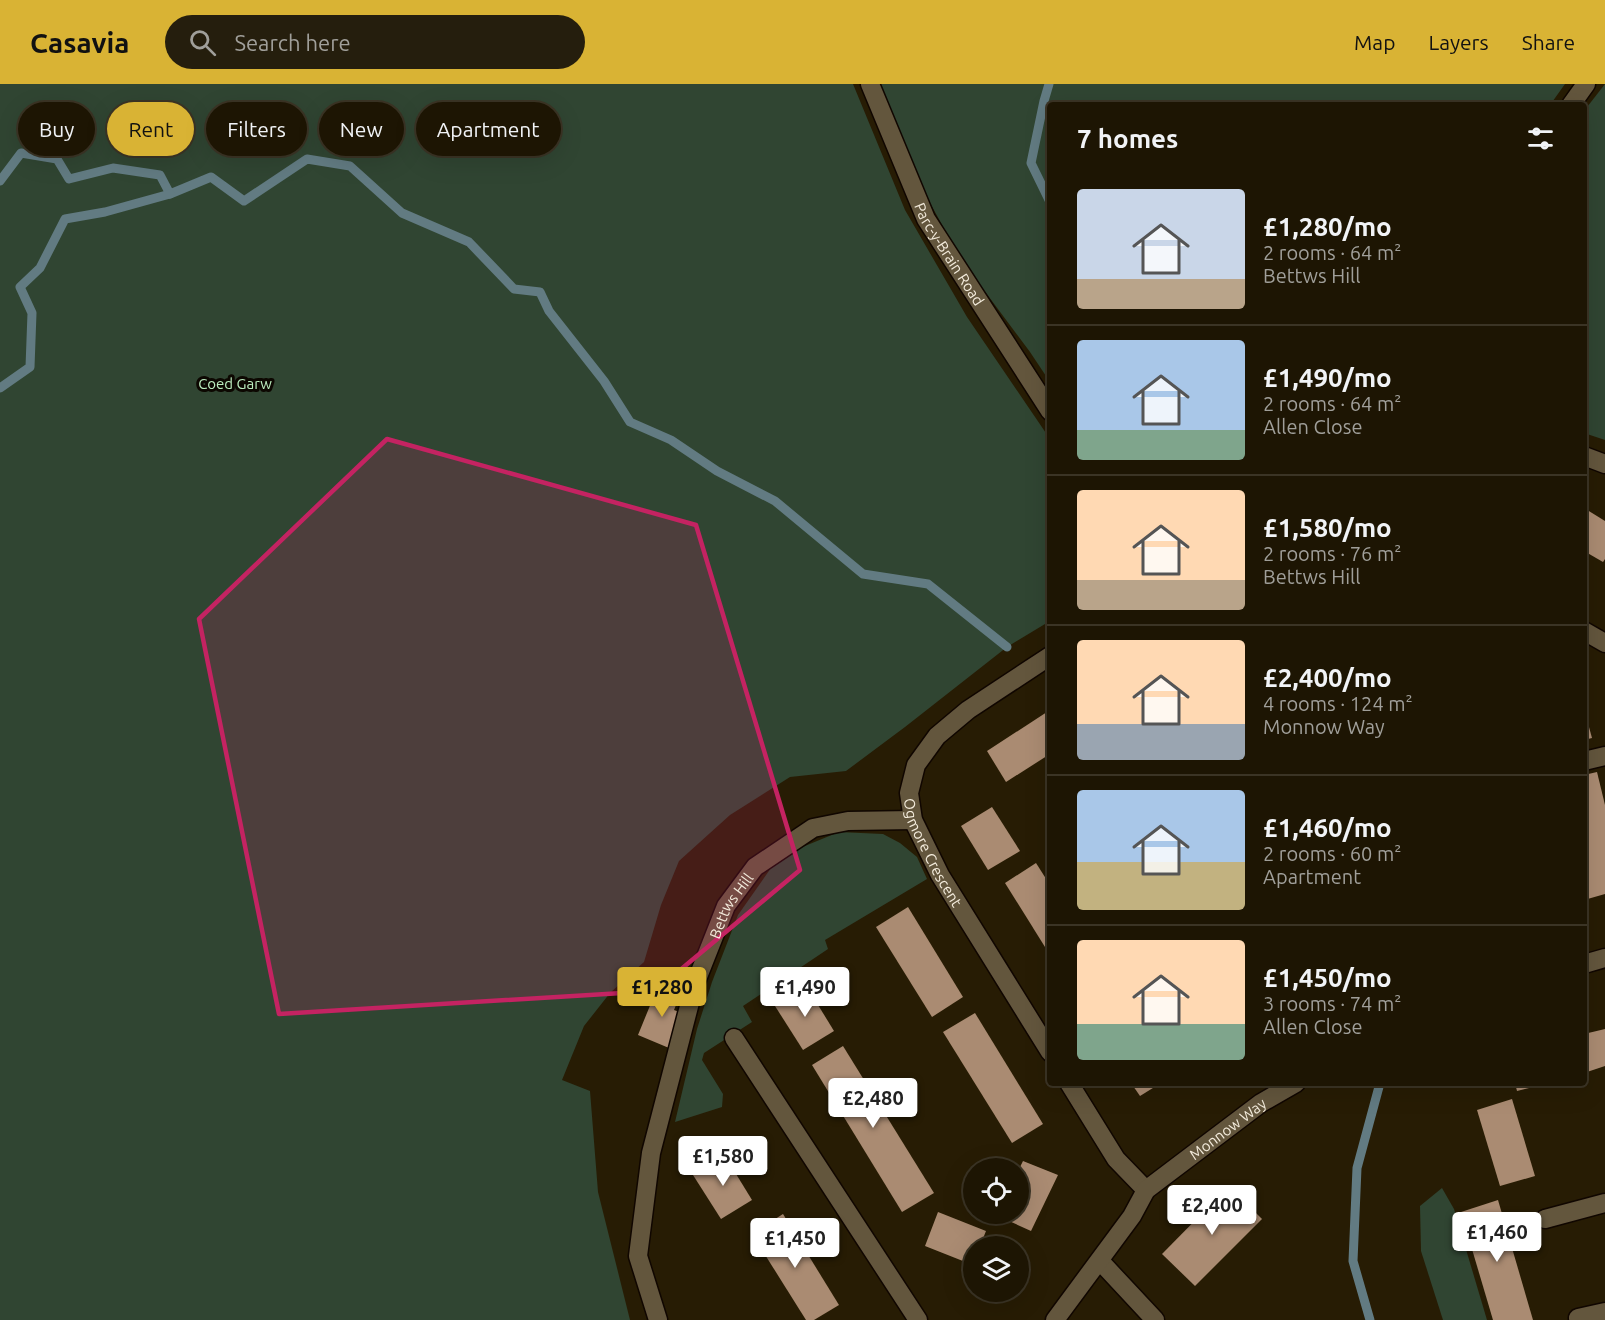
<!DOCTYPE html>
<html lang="en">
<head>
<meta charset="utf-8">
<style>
	body { margin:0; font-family:Ubuntu,sans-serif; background:#251e0d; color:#f1f3f6; height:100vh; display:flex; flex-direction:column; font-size:22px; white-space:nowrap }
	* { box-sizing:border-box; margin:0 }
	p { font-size:20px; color:#a09f9a }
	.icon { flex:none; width:33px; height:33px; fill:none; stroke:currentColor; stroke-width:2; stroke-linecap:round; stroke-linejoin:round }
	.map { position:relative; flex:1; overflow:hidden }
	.side { position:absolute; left:1047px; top:18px; width:540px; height:984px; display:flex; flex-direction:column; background:#1d1503; border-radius:6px; box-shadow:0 6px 24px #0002,0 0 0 2px #3b3425 }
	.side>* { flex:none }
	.banner { position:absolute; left:18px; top:18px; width:570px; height:54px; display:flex; gap:12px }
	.fabs { position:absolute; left:963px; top:1074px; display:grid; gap:12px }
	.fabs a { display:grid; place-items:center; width:66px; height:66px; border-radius:50%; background:#1d1503; box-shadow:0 6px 24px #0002,0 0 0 2px #3b3425; font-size:30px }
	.price { position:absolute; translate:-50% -51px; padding:0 14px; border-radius:6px; background:#fff; color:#222; font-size:20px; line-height:39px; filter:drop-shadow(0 2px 3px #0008) }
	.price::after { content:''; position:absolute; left:50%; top:36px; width:18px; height:14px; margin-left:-9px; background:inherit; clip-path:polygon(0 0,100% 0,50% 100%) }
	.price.current { background:#d9b334; color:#111 }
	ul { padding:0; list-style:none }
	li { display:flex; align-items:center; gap:18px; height:150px; padding:0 30px }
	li+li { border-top:2px solid #3b3425 }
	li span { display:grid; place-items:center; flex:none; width:168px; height:120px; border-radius:6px; color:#555 }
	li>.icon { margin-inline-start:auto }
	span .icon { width:72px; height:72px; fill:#fffc; stroke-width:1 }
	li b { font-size:26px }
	h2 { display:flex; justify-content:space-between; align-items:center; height:72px; padding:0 30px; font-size:26px }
	.pill { padding:0 21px; border-radius:27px; background:#1d1503; box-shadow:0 6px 24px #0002,0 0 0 2px #3b3425; font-size:21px; line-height:54px }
	.pill.current { background:#d9b334; color:#111 }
	header { display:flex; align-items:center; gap:36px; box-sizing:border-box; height:84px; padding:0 30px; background:#d9b334; color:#111 }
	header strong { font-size:28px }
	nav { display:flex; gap:33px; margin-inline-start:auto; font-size:21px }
	.search { width:420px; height:54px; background:#251e0d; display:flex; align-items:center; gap:15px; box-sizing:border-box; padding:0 21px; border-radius:33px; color:#a09f9a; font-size:22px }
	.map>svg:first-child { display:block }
</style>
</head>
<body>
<header>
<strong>Casavia</strong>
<div class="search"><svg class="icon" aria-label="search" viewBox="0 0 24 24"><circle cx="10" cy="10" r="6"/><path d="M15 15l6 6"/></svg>Search here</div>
<nav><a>Map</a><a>Layers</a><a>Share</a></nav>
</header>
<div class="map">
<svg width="1605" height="1236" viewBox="0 0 1605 1236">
	<rect width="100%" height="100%" fill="#271c04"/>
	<g fill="#304532">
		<path d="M0,0H853L905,126L967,233L1050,355V537L1007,563L905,643L846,687L790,693L730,731L679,777L661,821L644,878L610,909L584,942L562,996L590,1007L598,1108L630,1236H0Z"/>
		<path d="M876,0H1565L1550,21H1050V298L1030,268L960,174L910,82Z"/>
		<path d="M1605,0V356L1584,349V27Z"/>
		<path d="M839,748L883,750L900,759L917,773L927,795L825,856L828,865L743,922L752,938L704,969L702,976L723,1010L722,1023L675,1038L697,945L712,898L738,831L771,784L800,764Z"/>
		<path d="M1442,1104L1454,1125L1487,1236H1443L1421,1167L1420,1122Z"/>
	</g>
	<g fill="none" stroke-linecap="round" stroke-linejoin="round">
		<g stroke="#627b82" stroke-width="9">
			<path d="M1049,0L1044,17L1031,79L1050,118"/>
			<path d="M0,97L21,69L57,75L69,95L113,84L160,91L170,110L211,93L244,117L307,75L350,82L402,129L469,158L514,205L540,208L549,227L604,297L630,338L671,356L717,387L775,417L863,490L928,500L1007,563"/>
			<path d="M0,304L30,283L32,229L20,203L40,184L65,135L105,128L170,110"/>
			<path d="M1370,1236L1353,1177L1357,1084L1380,999"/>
		</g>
	</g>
	<g fill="#aa8b72">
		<path d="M1584,424L1605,437V475L1603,478L1584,467Z"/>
		<path d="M1584,625L1592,654L1584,656Z"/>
		<path d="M1050,626V670L1006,698L987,667Z"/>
		<path d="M1597,688L1605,721V810L1584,816V691Z"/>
		<path d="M992,723L1020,767L988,786L961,742Z"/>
		<path d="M1036,779L1050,801V871L1005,799Z"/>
		<path d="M908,823L963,913L932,933L876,843Z"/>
		<path d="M658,902L680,911L674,926L682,929L669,964L638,951Z"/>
		<path d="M807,903L834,947L803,966L775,922Z"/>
		<path d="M975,929L1043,1040L1012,1059L943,948Z"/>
		<path d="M1605,945V982L1584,989V950Z"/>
		<path d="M843,962L934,1109L902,1128L812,981Z"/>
		<path d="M1131,999H1161L1140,1012Z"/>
		<path d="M1515,999H1545V1000L1517,1007Z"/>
		<path d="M1512,1015L1535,1092L1500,1102L1477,1026Z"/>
		<path d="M725,1072L752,1116L721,1135L693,1091Z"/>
		<path d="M1023,1077L1058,1091L1031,1147L998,1132L999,1130H1018V1087Z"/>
		<path d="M1229,1102L1262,1135L1195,1202L1162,1170Z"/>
		<path d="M1498,1116L1533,1236H1493L1461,1128Z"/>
		<path d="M938,1128L986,1147L980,1162H974L973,1181L925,1162Z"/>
		<path d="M783,1130L839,1221L814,1236H806L752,1150Z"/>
	</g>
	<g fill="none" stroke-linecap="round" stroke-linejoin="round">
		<defs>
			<g id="minor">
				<path id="s1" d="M870,0L926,135L1050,327"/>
				<path d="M1571,21L1586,0"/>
				<path d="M1584,372L1605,380"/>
				<path d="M1584,547L1605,559"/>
				<path id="s2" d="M1050,572L968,626L937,652L916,681L909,709L913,736L940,791L1050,968"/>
				<path d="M1584,677L1605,672"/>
				<path d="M1584,880L1605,874"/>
				<path d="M734,954L918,1236"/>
				<path d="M1069,999L1116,1075L1146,1106"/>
				<path d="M1545,1135L1605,1119"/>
				<path d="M1100,1177L1155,1236"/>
				<path d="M1578,1234L1605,1228"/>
				<path id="s3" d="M658,1236L638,1172L651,1069L694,903L726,822L755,783L813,744L848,737L913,736"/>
				<path id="s4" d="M1055,1236L1132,1132L1146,1106L1261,1019L1296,999"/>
			</g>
		</defs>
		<use href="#minor" stroke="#100600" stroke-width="21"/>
		<use href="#minor" stroke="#63563d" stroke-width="18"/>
	</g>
	<path fill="#c42362" fill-opacity="0.2" stroke="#c42362" stroke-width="4.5" stroke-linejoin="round" d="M387,355L696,441L800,786L655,907L279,930L199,535Z"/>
	<g text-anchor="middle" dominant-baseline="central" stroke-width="6" stroke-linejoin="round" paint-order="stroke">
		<g font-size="15" fill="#f4ecdd" stroke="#0c0701">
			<text stroke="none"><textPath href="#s1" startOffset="188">Parc-y-Brain Road</textPath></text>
			<text stroke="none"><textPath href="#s2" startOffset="268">Ogmore Crescent</textPath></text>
			<text stroke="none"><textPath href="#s3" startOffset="432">Bettws Hill</textPath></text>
			<text stroke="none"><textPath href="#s4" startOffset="261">Monnow Way</textPath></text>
		</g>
		<g font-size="15" fill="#bceebf" stroke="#0c0701">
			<text x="235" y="299">Coed Garw</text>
		</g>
	</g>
</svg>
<div class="fabs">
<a><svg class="icon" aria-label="locate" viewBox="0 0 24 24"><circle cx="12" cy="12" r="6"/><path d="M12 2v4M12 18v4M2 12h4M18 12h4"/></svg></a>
<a><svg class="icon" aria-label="layers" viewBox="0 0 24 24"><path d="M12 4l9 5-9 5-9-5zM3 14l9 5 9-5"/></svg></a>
</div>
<b class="price current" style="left:662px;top:934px">£1,280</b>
<b class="price" style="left:805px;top:934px">£1,490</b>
<b class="price" style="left:873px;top:1045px">£2,480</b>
<b class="price" style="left:723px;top:1103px">£1,580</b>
<b class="price" style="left:1212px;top:1152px">£2,400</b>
<b class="price" style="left:1497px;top:1179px">£1,460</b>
<b class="price" style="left:795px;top:1185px">£1,450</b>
<div class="banner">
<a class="pill">Buy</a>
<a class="pill current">Rent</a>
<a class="pill">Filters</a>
<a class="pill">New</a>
<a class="pill">Apartment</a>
</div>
<section class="side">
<h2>7 homes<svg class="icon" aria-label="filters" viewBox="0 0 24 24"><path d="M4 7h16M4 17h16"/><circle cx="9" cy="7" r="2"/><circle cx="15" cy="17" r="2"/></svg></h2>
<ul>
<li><span style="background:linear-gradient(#c9d6e8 75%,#b9a48a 0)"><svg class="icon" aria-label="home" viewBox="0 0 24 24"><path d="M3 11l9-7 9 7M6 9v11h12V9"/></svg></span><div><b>£1,280/mo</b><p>2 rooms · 64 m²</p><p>Bettws Hill</p></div></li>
<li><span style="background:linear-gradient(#a9c7e8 75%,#7fa58c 0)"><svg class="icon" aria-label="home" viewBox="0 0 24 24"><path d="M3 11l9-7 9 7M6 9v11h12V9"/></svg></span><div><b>£1,490/mo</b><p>2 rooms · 64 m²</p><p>Allen Close</p></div></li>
<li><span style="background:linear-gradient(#ffd9b3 75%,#b9a48a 0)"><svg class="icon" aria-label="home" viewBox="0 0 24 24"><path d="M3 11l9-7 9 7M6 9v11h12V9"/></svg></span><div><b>£1,580/mo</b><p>2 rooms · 76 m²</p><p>Bettws Hill</p></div></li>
<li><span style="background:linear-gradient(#ffd9b3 70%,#9aa5b1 0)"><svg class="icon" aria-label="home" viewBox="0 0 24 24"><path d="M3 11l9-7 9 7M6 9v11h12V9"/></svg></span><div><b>£2,400/mo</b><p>4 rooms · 124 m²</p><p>Monnow Way</p></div></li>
<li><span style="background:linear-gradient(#a9c7e8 60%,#c2b280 0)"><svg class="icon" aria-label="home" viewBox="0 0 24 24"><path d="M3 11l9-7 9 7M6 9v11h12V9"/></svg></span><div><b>£1,460/mo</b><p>2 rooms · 60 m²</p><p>Apartment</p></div></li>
<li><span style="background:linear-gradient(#ffd9b3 70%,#7fa58c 0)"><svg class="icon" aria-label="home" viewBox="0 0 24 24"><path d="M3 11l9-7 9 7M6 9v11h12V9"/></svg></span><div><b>£1,450/mo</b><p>3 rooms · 74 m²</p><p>Allen Close</p></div></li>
</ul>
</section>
</div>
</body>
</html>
